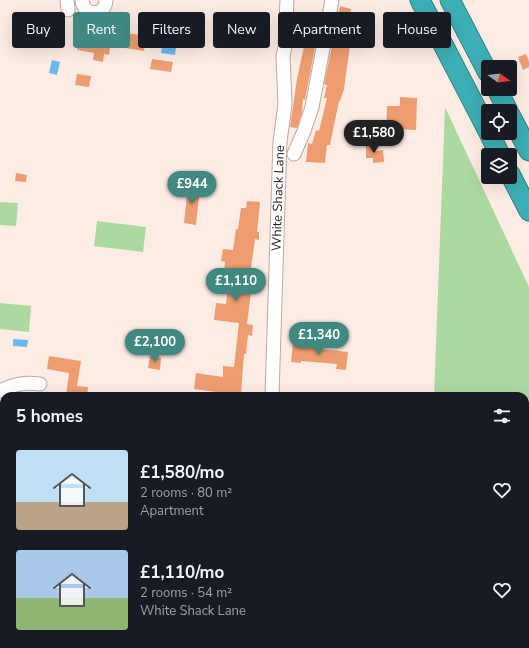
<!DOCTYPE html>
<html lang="en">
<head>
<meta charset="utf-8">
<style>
	body { margin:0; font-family:"Nunito Sans",sans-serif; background:#20242c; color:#f1f3f6; height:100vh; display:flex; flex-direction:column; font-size:15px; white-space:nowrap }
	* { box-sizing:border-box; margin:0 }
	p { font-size:13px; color:#9ea1a6 }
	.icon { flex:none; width:22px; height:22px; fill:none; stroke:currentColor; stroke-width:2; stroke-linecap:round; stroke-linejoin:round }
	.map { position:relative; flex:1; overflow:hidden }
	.details { position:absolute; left:0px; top:392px; width:529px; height:256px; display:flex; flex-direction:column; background:#171b24; border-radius:12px 12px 0 0; box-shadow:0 4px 16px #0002 }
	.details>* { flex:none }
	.guide { position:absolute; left:12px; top:12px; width:505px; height:36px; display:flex; gap:8px }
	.needle { width:26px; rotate:104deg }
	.buttons { position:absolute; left:481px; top:60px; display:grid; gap:8px }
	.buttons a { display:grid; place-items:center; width:36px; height:36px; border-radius:4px; background:#171b24; box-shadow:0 4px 16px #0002; font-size:20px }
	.price { position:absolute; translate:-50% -34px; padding:0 9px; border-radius:14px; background:#418880; color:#fff; font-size:13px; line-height:26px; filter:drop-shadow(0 1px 2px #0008) }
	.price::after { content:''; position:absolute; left:50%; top:24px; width:12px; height:9px; margin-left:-6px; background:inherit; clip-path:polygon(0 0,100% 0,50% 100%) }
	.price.selected { background:#222; color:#fff }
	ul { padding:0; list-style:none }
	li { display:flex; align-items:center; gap:12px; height:100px; padding:0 16px }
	li span { display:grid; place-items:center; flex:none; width:112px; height:80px; border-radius:4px; color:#555 }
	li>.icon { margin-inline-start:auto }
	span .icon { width:48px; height:48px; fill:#fffc; stroke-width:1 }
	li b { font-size:17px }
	h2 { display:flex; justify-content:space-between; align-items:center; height:48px; padding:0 16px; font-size:17px }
	.pill { padding:0 14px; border-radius:4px; background:#171b24; box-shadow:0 4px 16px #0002; font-size:14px; line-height:36px }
	.pill.selected { background:#418880; color:#fff }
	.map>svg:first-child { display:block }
</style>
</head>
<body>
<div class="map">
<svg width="529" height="648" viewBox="0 0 529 648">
	<rect width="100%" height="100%" fill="#fdece4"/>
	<g fill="#acd9a0">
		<path d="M445,107L529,287V648H297L294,644H525V396H434Z"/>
		<path d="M0,202L18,203L16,226L0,225Z"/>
		<path d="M97,221L146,227L143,252L94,246Z"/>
		<path d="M0,303L31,306L29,332L0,329Z"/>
		<path d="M0,528L4,529V623H0Z"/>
		<path d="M124,644H216L207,648H125Z"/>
	</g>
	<g fill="#6ab7f1">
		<path d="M162,46L176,48L175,55L161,53Z"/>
		<path d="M52,60L60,62L57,75L49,73Z"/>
		<path d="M13,339L28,340L27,347L13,346Z"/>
	</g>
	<g fill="#ee9d70">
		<path d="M340,6L351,9L347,26H351L349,45H350L344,89L340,101H339L330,145H327L325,163L306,162L308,143L312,144L316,130L319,131L327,98H324L327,85L324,84L333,41H334L336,23Z"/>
		<path d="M310,18L320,21L305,100L303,99L302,113L297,128L290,127L297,79Z"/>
		<path d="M117,22L129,24L127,33L146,36L144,51L113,46Z"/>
		<path d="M79,36L111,40L109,55L104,54L103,62L93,60L94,53L77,50Z"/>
		<path d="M526,54L529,61V67L523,70L518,57Z"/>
		<path d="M152,59L173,62L171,72L150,69Z"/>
		<path d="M77,74L91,76L89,87L75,85Z"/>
		<path d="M400,97L417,98L416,130L394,129V135H386L387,106H400Z"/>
		<path d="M374,143L375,151L383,150L384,162L373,163V158H366V144Z"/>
		<path d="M16,173L27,175L26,182L15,181Z"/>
		<path d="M188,186L200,187L196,225L184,223Z"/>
		<path d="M247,201L260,202L257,232H259V240L255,239L248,291L251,292L247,324L253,325L252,336L248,335L246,354H244L241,394H226V396H215L216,392L194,389L196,373L223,377V366L234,367L239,323L214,320L216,303L226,304L228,285H223L225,262L221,261L223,249L233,250L236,229H238L241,208H246Z"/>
		<path d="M293,343L302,344V347L348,352L346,370L336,369L337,364L301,361V363L291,362Z"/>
		<path d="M49,356L81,361L77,386L88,387L87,396H66L69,373L47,369Z"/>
		<path d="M150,356L161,358L160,370L148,368Z"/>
	</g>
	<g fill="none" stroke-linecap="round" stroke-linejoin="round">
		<defs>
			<g id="minor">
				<path d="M67,0L68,10"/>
				<path d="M82,0C84,17 105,17 106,0"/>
				<path d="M294,154L304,131L312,107L332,0"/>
				<path d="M0,391C14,384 25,382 40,384"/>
				<path id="s1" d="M272,396L279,172L280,142L285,104L283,56L285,47L287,0"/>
			</g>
			<g id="highway">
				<path d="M420,0L488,131"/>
				<path d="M450,0L488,73"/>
				<path d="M497,89L508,111"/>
				<path d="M510,115L529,151"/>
				<path d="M489,133L500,155"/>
				<path d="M510,174L529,211"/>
			</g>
		</defs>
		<use href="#minor" stroke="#bda99f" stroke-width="15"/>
		<use href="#highway" stroke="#367e80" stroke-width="21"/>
		<use href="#minor" stroke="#fff" stroke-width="13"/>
		<use href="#highway" stroke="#3cafb4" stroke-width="19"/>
	</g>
	<g text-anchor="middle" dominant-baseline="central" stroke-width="3.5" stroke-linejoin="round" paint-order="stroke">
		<g font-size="13" fill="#2a231f" stroke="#fdece4">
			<text stroke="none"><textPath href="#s1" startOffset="198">White Shack Lane</textPath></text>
		</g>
	</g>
</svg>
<div class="buttons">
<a><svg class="needle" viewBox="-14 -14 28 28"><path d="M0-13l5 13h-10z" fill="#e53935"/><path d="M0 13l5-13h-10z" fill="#9ea1a6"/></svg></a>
<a><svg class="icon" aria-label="locate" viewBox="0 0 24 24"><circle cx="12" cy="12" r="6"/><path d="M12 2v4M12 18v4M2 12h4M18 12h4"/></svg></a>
<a><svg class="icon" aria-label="layers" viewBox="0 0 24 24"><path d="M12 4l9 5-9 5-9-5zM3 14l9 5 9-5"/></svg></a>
</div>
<b class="price selected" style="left:374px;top:154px">£1,580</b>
<b class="price" style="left:192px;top:205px">£944</b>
<b class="price" style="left:236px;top:302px">£1,110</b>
<b class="price" style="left:319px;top:356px">£1,340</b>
<b class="price" style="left:155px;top:363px">£2,100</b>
<div class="guide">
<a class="pill">Buy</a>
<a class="pill selected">Rent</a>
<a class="pill">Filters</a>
<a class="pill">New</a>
<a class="pill">Apartment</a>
<a class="pill">House</a>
</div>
<section class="details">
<h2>5 homes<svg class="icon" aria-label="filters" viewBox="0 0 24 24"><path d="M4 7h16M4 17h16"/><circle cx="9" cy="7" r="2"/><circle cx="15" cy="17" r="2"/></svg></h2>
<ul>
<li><span style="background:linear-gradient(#bfe0f5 65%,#b9a48a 0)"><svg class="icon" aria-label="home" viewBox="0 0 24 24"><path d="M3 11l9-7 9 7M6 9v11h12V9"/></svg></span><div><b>£1,580/mo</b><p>2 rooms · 80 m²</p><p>Apartment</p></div><svg class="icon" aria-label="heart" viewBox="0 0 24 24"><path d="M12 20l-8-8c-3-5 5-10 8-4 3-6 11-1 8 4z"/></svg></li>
<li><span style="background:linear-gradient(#a9c7e8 60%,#8fb573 0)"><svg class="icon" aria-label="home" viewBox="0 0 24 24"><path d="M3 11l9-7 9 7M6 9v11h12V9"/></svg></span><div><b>£1,110/mo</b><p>2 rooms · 54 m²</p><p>White Shack Lane</p></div><svg class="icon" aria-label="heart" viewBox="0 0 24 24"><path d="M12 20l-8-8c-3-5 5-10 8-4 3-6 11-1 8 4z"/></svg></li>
</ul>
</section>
</div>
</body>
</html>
